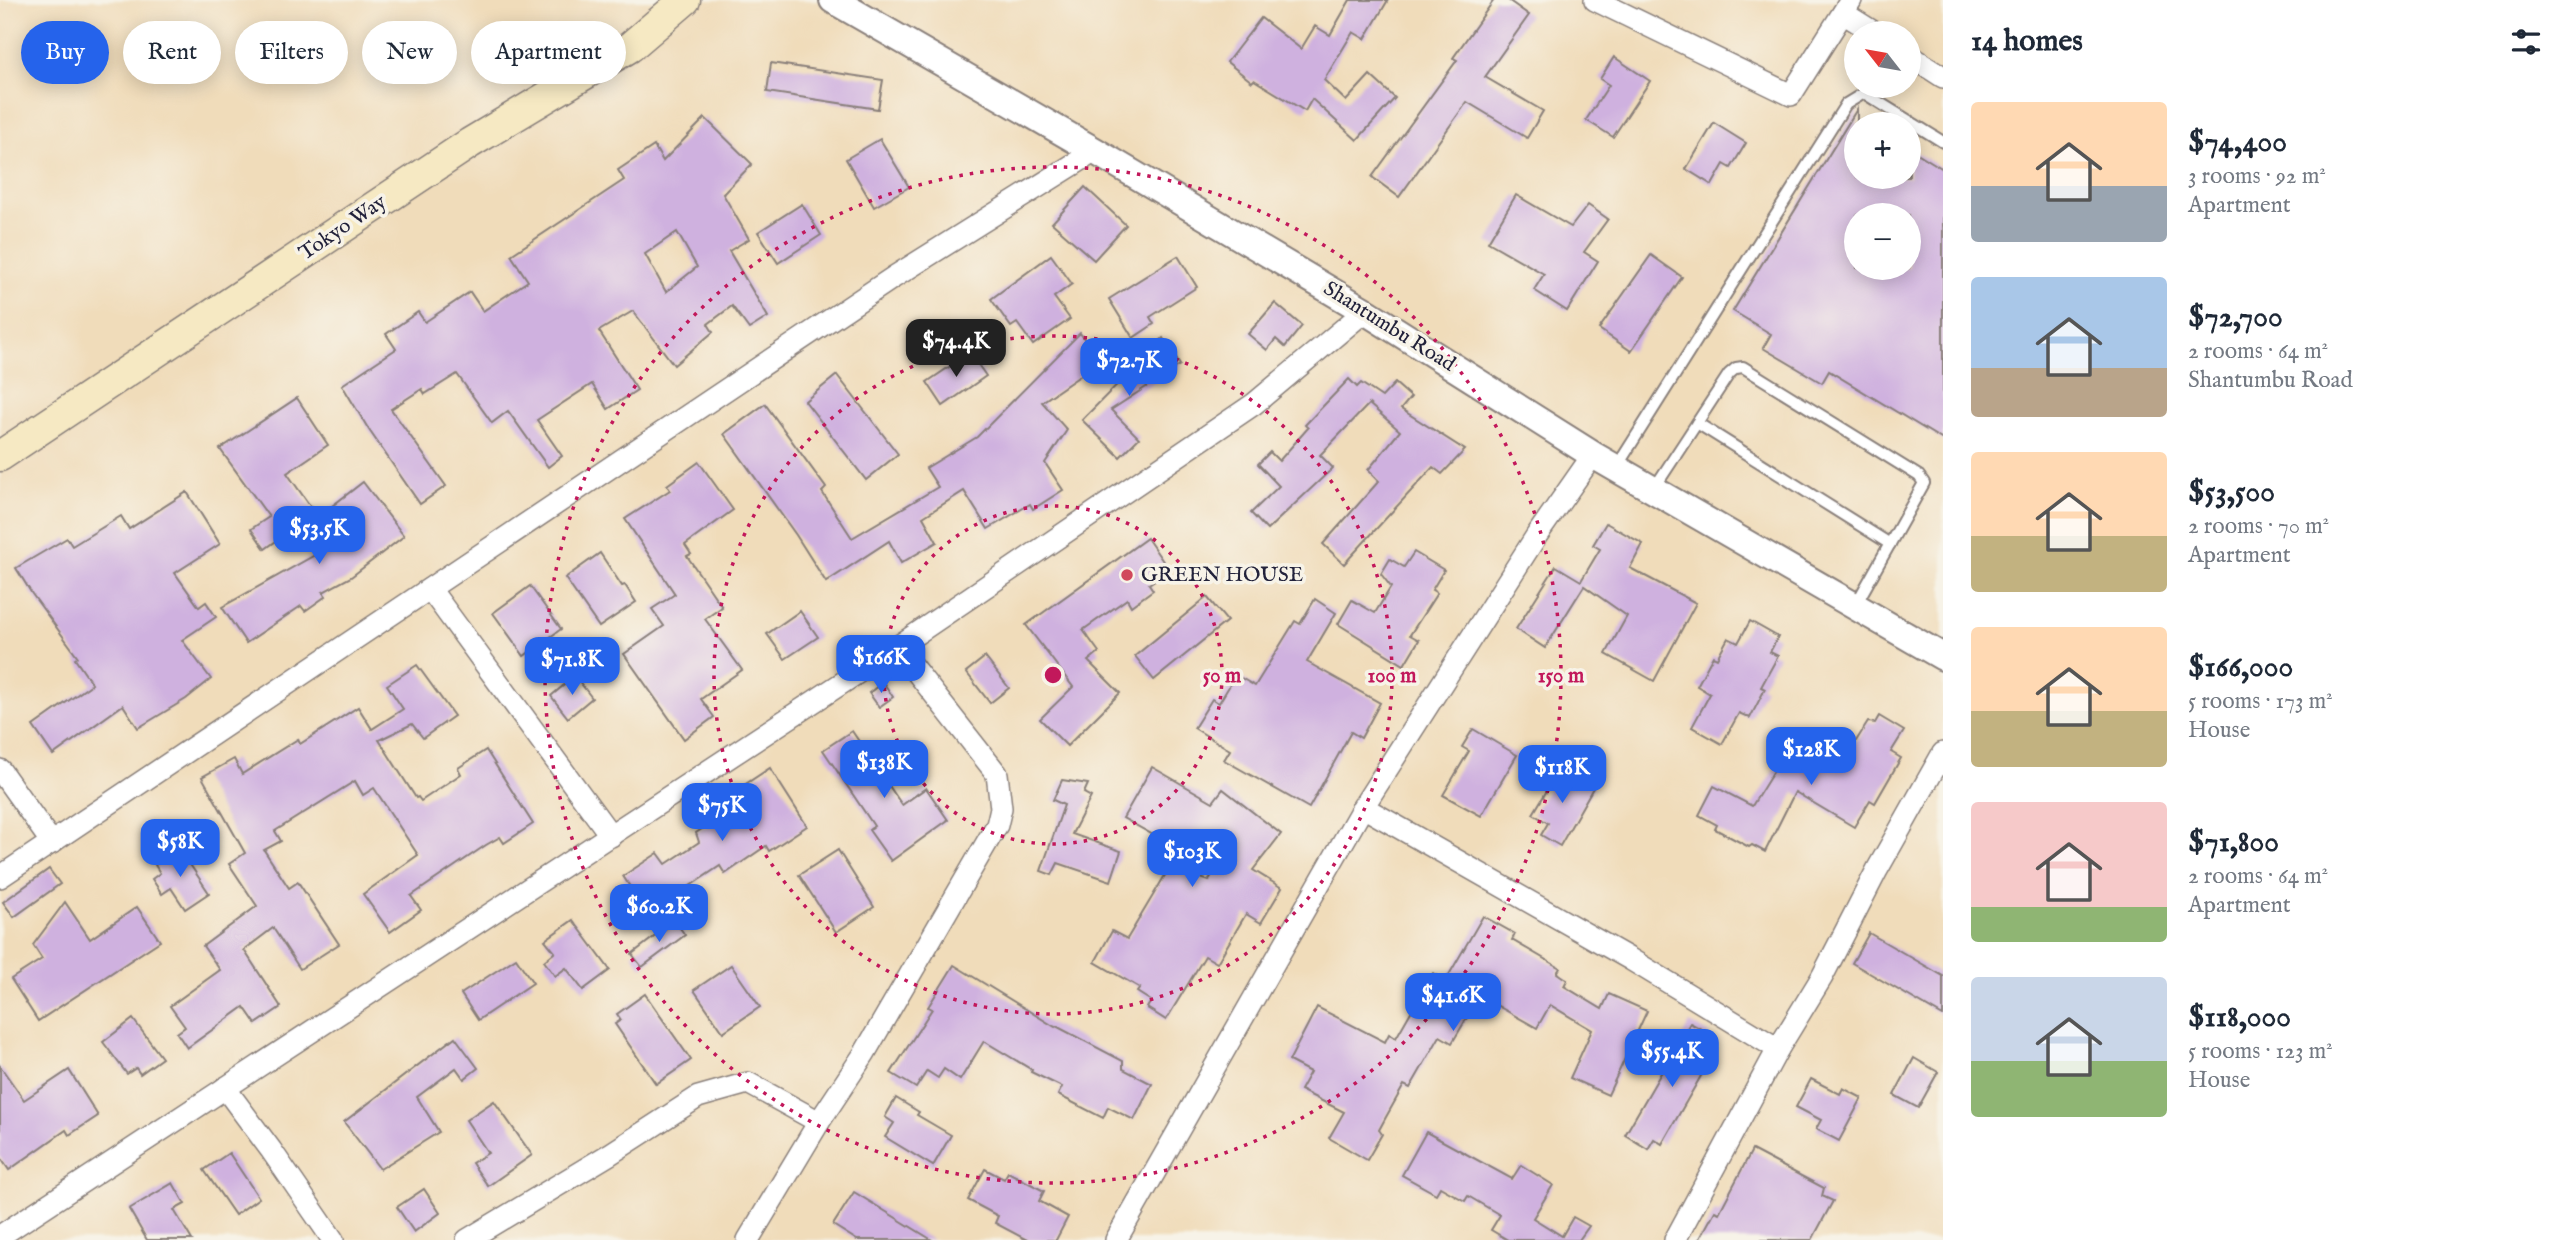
<!DOCTYPE html>
<html lang="en">
<head>
<meta charset="utf-8">
<style>
	body { margin:0; font-family:"IM FELL English",serif; background:#f6f6f7; color:#1f2937; height:100vh; display:flex; flex-direction:column; font-size:26px; white-space:nowrap }
	* { box-sizing:border-box; margin:0 }
	p { font-size:23px; color:#747a83 }
	.icon { flex:none; width:38px; height:38px; fill:none; stroke:currentColor; stroke-width:2; stroke-linecap:round; stroke-linejoin:round }
	.map { position:relative; flex:1; overflow:hidden }
	.side { display:flex; flex-direction:column; background:#fff; width:630px }
	.side>* { flex:none }
	.top-card { position:absolute; left:21px; top:21px; width:665px; height:63px; display:flex; gap:14px }
	.needle { width:46px; rotate:301deg }
	.tools { position:absolute; left:1844px; top:21px; display:grid; gap:14px }
	.tools a { display:grid; place-items:center; width:77px; height:77px; border-radius:50%; background:#fff; box-shadow:0 4px 18px #0003; font-size:35px }
	.price { position:absolute; translate:-50% -60px; padding:0 16px; border-radius:14px; background:#2563eb; color:#fff; font-size:23px; line-height:46px; filter:drop-shadow(0 2px 4px #0008) }
	.price::after { content:''; position:absolute; left:50%; top:42px; width:21px; height:16px; margin-left:-10px; background:inherit; clip-path:polygon(0 0,100% 0,50% 100%) }
	.price.active { background:#222; color:#fff }
	ul { padding:0; list-style:none }
	li { display:flex; align-items:center; gap:21px; height:175px; padding:0 28px }
	li span { display:grid; place-items:center; flex:none; width:196px; height:140px; border-radius:7px; color:#555 }
	li>.icon { margin-inline-start:auto }
	span .icon { width:84px; height:84px; fill:#fffc; stroke-width:1 }
	li b { font-size:30px }
	h2 { display:flex; justify-content:space-between; align-items:center; height:84px; padding:0 28px; font-size:30px }
	.chip { padding:0 24px; border-radius:32px; background:#fff; box-shadow:0 4px 18px #0003; font-size:24px; line-height:63px }
	.chip.active { background:#2563eb; color:#fff }
	main { display:flex; flex:1; min-height:0 }
	.map>svg:first-child { display:block }
</style>
</head>
<body>
<main>
<div class="map">
<svg width="1943" height="1240" viewBox="0 0 1943 1240">
	<rect width="100%" height="100%" fill="#f7f3e8"/>
	<filter id="ink" filterUnits="userSpaceOnUse"><feTurbulence type="fractalNoise" baseFrequency=".0143" numOctaves="2"/><feDisplacementMap in="SourceGraphic" scale="14" xChannelSelector="R" yChannelSelector="G"/><feConvolveMatrix kernelMatrix="1 2 1 2 8 2 1 2 1" color-interpolation-filters="sRGB"/></filter>
	<filter id="wash" filterUnits="userSpaceOnUse"><feTurbulence type="fractalNoise" baseFrequency=".00686" numOctaves="4" result="noise"/><feDisplacementMap in="SourceGraphic" scale="28" xChannelSelector="R" yChannelSelector="G"/><feGaussianBlur stdDeviation="1.57" result="paint"/><feColorMatrix in="noise" values="0 0 0 0 0 0 0 0 0 0 0 0 0 0 0 0 0 1.4 0 .05"/><feComposite in="paint" operator="in"/></filter>
	<g filter="url(#wash)">
		<rect width="100%" height="100%" fill="#f0dcba"/>
		<g id="blocks">
			<g fill="#cfb1df" fill-rule="evenodd">
				<path d="M1350,0H1388L1365,39L1353,32L1324,80L1346,101L1370,75L1395,98L1357,140L1312,99L1305,111L1254,80L1252,82L1227,62L1261,18L1301,49L1315,26L1330,35Z"/>
				<path d="M1494,0H1508L1529,15L1485,77L1543,111L1527,138L1467,102L1399,197L1372,177L1457,60L1453,58Z"/>
				<path d="M1614,57L1650,81L1613,137L1586,120L1609,85L1600,79Z"/>
				<path d="M771,63L883,80L878,109L767,92Z"/>
				<path d="M1857,109V177H1909V148L1943,169V440L1829,371L1822,383L1763,348L1771,334L1733,311ZM1857,215H1909V268H1857Z"/>
				<path d="M705,118L752,164L723,194L749,239L729,251L768,317L749,329L732,306L708,324L713,332L674,365L633,311L599,331L637,390L608,409L592,384L537,420L562,456L548,467L508,411L492,423L457,374L425,394L422,389L391,409L446,486L420,504L369,430L342,385L396,349L386,334L418,312L425,322L470,292L483,311L528,281L511,255L624,180L618,170L654,146L663,161ZM677,232L697,267L666,292L645,254Z"/>
				<path d="M1714,123L1746,143L1731,168L1724,164L1712,185L1686,169Z"/>
				<path d="M880,139L909,187L874,207L846,159Z"/>
				<path d="M1085,187L1126,225L1094,260L1052,223Z"/>
				<path d="M1516,195L1571,227L1588,205L1608,219L1584,252L1598,261L1567,311L1534,290L1544,274L1488,242Z"/>
				<path d="M802,204L821,235L778,263L758,232Z"/>
				<path d="M1051,255L1072,284L1054,297L1070,319L1033,345L1017,323L1011,327L991,299Z"/>
				<path d="M1651,255L1682,277L1631,351L1599,329Z"/>
				<path d="M1178,256L1197,287L1150,317L1154,324L1133,338L1109,299Z"/>
				<path d="M1275,303L1302,326L1285,347L1276,339L1267,350L1248,334Z"/>
				<path d="M1080,333L1100,362L1042,402L1067,430L1045,463L1063,490L1033,509L1030,504L988,529L964,491L923,517L937,542L901,563L889,541L826,582L796,535L724,434L765,404L826,488L822,492L852,538L938,487L926,468L977,437Z"/>
				<path d="M1163,338L1180,365L1111,410L1139,438L1120,457L1082,420Z"/>
				<path d="M970,353L986,376L943,406L927,382Z"/>
				<path d="M837,375L898,454L866,480L805,401Z"/>
				<path d="M1349,379L1357,387L1361,383L1382,397L1395,383L1411,397L1401,409L1465,450L1442,474L1433,467L1344,564L1323,544L1379,481L1368,470L1400,431L1369,404L1320,455L1333,468L1267,530L1251,513L1279,486L1258,464L1270,452L1279,461L1308,428L1305,425Z"/>
				<path d="M297,398L328,445L287,473L315,513L265,549L251,529L269,517L220,449Z"/>
				<path d="M699,462L733,510L685,545L691,554L687,556L722,607L705,619L742,670L701,699L714,717L684,739L624,654L664,626L652,609L675,594L625,519L670,490L667,485Z"/>
				<path d="M363,482L404,536L351,577L323,592L326,596L305,611L301,606L246,643L222,607L347,537L327,510Z"/>
				<path d="M187,492L220,544L175,573L199,607L206,602L216,617L182,640L211,679L186,699L138,728L123,705L53,755L33,726L92,684L75,659L78,657L32,594L16,568L67,538L72,546L121,516L129,529Z"/>
				<path d="M1606,523L1643,544L1630,568L1696,603L1654,681L1606,654L1627,616L1584,586L1545,648L1516,629L1556,566L1581,581L1600,549L1593,545Z"/>
				<path d="M1147,538L1169,570L1149,584L1153,590L1131,606L1127,599L1083,630L1099,652L1088,661L1120,693L1067,746L1040,719L1073,687L1026,625Z"/>
				<path d="M1414,552L1444,570L1432,590L1437,593L1410,635L1419,640L1404,665L1338,624L1352,600L1375,613L1391,587L1381,574L1390,559L1404,567Z"/>
				<path d="M600,553L622,586L625,585L636,602L599,627L565,578Z"/>
				<path d="M530,586L561,629L524,656L493,613Z"/>
				<path d="M1207,597L1227,621L1154,680L1135,656Z"/>
				<path d="M1315,599L1336,613L1307,662L1380,703L1361,738L1351,732L1309,808L1224,760L1230,750L1194,728L1212,699L1219,703L1236,675L1255,686L1295,621L1300,624Z"/>
				<path d="M800,611L818,637L785,659L767,634Z"/>
				<path d="M1750,621L1778,637L1770,652L1778,656L1761,687L1765,689L1750,718L1739,713L1722,744L1692,727L1710,694L1697,686L1713,656L1717,658L1728,638L1738,643Z"/>
				<path d="M985,657L1009,688L990,703L966,672Z"/>
				<path d="M417,665L454,716L423,738L412,724L379,740L416,798L418,797L421,801L461,774L458,768L486,750L533,824L504,843L500,837L486,845L411,896L421,910L390,932L363,894L418,855L374,788L363,795L355,781L275,831L281,841L264,850L289,888L298,882L339,944L300,969L273,928L244,950L281,1007L256,1024L244,1007L187,1048L177,1033L185,1027L170,1006L220,970L203,946L257,906L229,864L245,853L202,777L234,759L242,774L298,739L300,744L358,707L372,729L403,709L387,685Z"/>
				<path d="M575,676L592,698L568,718L551,696Z"/>
				<path d="M883,682L893,697L879,707L869,693Z"/>
				<path d="M1879,716L1904,731L1891,752L1901,758L1875,803L1870,800L1854,827L1795,792L1765,852L1752,845L1749,847L1715,829L1717,825L1699,815L1714,786L1752,806L1793,740L1839,768L1868,722L1875,723Z"/>
				<path d="M1473,729L1517,755L1481,816L1443,795L1469,751L1462,747Z"/>
				<path d="M852,731L902,805L926,788L948,820L891,861L869,830L874,826L823,750Z"/>
				<path d="M1152,767L1213,802L1223,789L1281,834L1253,870L1282,888L1261,923L1246,914L1217,963L1205,956L1166,1020L1147,1008L1151,1001L1137,992L1140,988L1095,962L1112,931L1127,939L1170,867L1209,881L1214,869L1123,818Z"/>
				<path d="M1561,767L1594,786L1560,846L1541,835L1548,823L1533,814Z"/>
				<path d="M770,768L807,826L769,851L766,846L725,874L720,866L684,890L689,898L662,916L647,893L638,899L623,876L658,853L666,864L699,842L696,833L739,804L732,793Z"/>
				<path d="M1062,780L1088,784L1084,793L1091,797L1072,834L1121,851L1111,881L1058,863L1052,875L1041,871L1064,805L1053,800Z"/>
				<path d="M179,848L209,893L185,909L171,888L162,894L152,879L160,873L155,865Z"/>
				<path d="M838,850L874,907L836,932L799,875Z"/>
				<path d="M49,869L60,884L14,917L3,902Z"/>
				<path d="M65,902L90,939L137,907L160,941L38,1021L11,979L42,959L33,945Z"/>
				<path d="M1483,916L1515,934L1512,940L1560,968L1557,973L1567,980L1564,986L1602,1009L1609,994L1647,1011L1608,1095L1570,1078L1592,1030L1550,1005L1537,1028L1480,996L1452,1043L1440,1036L1410,1088L1404,1085L1386,1117L1379,1130L1382,1134L1367,1160L1329,1138L1344,1112L1300,1090L1310,1072L1289,1061L1317,1007L1385,1042L1389,1034L1396,1038L1433,973L1446,980Z"/>
				<path d="M573,920L610,970L583,990L566,968L555,976L544,961L555,952L545,940Z"/>
				<path d="M675,921L685,935L642,967L632,954Z"/>
				<path d="M1869,933L1943,976V1016L1852,963Z"/>
				<path d="M516,958L533,983L478,1020L461,994Z"/>
				<path d="M731,965L760,1007L723,1032L694,990Z"/>
				<path d="M954,965L1055,1027L1056,1026L1123,1061V1069L1152,1084L1134,1120L1108,1107L1103,1118L1058,1095L1062,1087L1031,1072L1032,1070L984,1041L960,1080L944,1069L938,1078L927,1071L916,1088L891,1073L932,1009L928,1007Z"/>
				<path d="M645,994L691,1060L656,1084L615,1024L621,1020L617,1014Z"/>
				<path d="M133,1019L162,1058L140,1074L136,1068L127,1074L103,1042Z"/>
				<path d="M1690,1023L1710,1034L1701,1049L1713,1055L1662,1144L1654,1139L1648,1149L1625,1135Z"/>
				<path d="M455,1037L478,1068L464,1079L456,1068L417,1097L439,1132L380,1169L344,1122Z"/>
				<path d="M1914,1058L1938,1072L1918,1108L1894,1095Z"/>
				<path d="M0,1066L24,1100L69,1070L98,1116L69,1135L66,1130L9,1170L0,1157Z"/>
				<path d="M1811,1079L1840,1094L1843,1088L1862,1098L1839,1141L1816,1129L1821,1120L1796,1107Z"/>
				<path d="M896,1098L919,1112L917,1115L951,1135L933,1166L885,1137L894,1123L885,1117Z"/>
				<path d="M494,1101L532,1155L488,1186L472,1163L488,1153L466,1120Z"/>
				<path d="M1426,1132L1512,1179L1521,1165L1553,1185L1533,1218L1562,1236L1573,1217L1589,1226L1579,1240H1508L1491,1230L1500,1215L1468,1196L1465,1201L1440,1187L1436,1194L1402,1175Z"/>
				<path d="M1752,1150L1824,1188L1822,1196L1833,1201L1812,1240H1699L1715,1211L1719,1213Z"/>
				<path d="M229,1153L259,1198L235,1215L204,1170Z"/>
				<path d="M985,1169L1004,1179L1008,1172L1044,1191L1039,1201L1068,1217L1056,1240H1027L995,1223L998,1216L968,1200Z"/>
				<path d="M173,1183L185,1204L174,1210L192,1240H147L129,1209Z"/>
				<path d="M424,1189L440,1213L414,1232L397,1207Z"/>
				<path d="M854,1192L932,1240H857L833,1225Z"/>
			</g>
		</g>
	</g>
	<g filter="url(#ink)">
		<use href="#blocks" fill-opacity="0" stroke="#897f7a" stroke-width="2"/>
		<g fill="none" stroke-linecap="round" stroke-linejoin="round">
			<defs>
				<g id="service">
					<path d="M1697,423L1890,544"/>
					<path d="M1616,468L1846,104L1864,93L1943,142"/>
					<path d="M1653,490L1729,374L1736,368L1743,367L1919,476L1924,483L1855,606"/>
				</g>
				<g id="minor">
					<path d="M1595,0L1791,95L1851,0"/>
					<path d="M1843,13L1875,33"/>
					<path d="M1909,55L1943,77"/>
					<path d="M430,589L611,836"/>
					<path d="M0,770L52,843"/>
					<path d="M1363,807L1630,959L1778,1049"/>
					<path d="M0,877L894,277L1095,151"/>
					<path d="M225,1088L271,1150L333,1240"/>
					<path d="M0,1236L897,647L1254,404L1365,311"/>
					<path d="M467,1240L610,1154L698,1097L748,1083L819,1122"/>
					<path d="M748,1240L819,1122L864,1054L997,825L1001,808L997,774L897,647"/>
					<path d="M1116,1240L1363,807L1537,535L1593,455"/>
					<path d="M1675,1240L1778,1049L1822,977L1877,870L1943,753"/>
				</g>
				<path id="tertiary" d="M833,0L1095,151L1365,311L1593,455L1943,657"/>
				<path id="secondary" d="M0,456L470,143L630,47L685,0"/>
			</defs>
			<use href="#service" stroke="#897f7a" stroke-width="14"/>
			<use href="#minor" stroke="#897f7a" stroke-width="24"/>
			<use href="#tertiary" stroke="#897f7a" stroke-width="30"/>
			<use href="#secondary" stroke="#897f7a" stroke-width="33"/>
			<use href="#service" stroke="#fff" stroke-width="10"/>
			<use href="#minor" stroke="#fff" stroke-width="21"/>
			<use href="#tertiary" stroke="#fff" stroke-width="26"/>
			<use href="#secondary" stroke="#f6e9c3" stroke-width="30"/>
		</g>
	</g>
	<g fill="none" stroke="#c2185b" stroke-width="3.5" stroke-dasharray="3.5 7">
		<circle cx="1053" cy="675" r="169"/>
		<circle cx="1053" cy="675" r="339"/>
		<circle cx="1053" cy="675" r="508"/>
	</g>
	<circle fill="#d1495b" stroke="#f7f3e8" stroke-width="2.5" cx="1127" cy="575" r="7"/>
	<g text-anchor="middle" dominant-baseline="central" stroke-width="7" stroke-linejoin="round" paint-order="stroke">
		<g font-size="21" fill="#22223b" stroke="#f7f3e8">
			<text transform="translate(343 228) rotate(-34)">Tokyo Way</text>
			<text transform="translate(1389 327) rotate(32)">Shantumbu Road</text>
		</g>
		<g font-size="21" fill="#22223b" stroke="#f7f3e8" text-anchor="start">
			<text x="1141" y="575">GREEN HOUSE</text>
		</g>
	</g>
	<circle cx="1053" cy="675" r="10" fill="#c2185b" stroke="#f7f3e8" stroke-width="3.5"/>
	<g font-size="21" text-anchor="middle" font-weight="bold" fill="#c2185b" stroke="#f7f3e8" stroke-width="7" stroke-linejoin="round" paint-order="stroke">
		<text x="1222" y="682">50 m</text>
		<text x="1392" y="682">100 m</text>
		<text x="1561" y="682">150 m</text>
	</g>
</svg>
<div class="tools">
<a><svg class="needle" viewBox="-14 -14 28 28"><path d="M0-13l5 13h-10z" fill="#e53935"/><path d="M0 13l5-13h-10z" fill="#747a83"/></svg></a>
<a>+</a>
<a>−</a>
</div>
<b class="price active" style="left:956px;top:379px">$74.4K</b>
<b class="price" style="left:1129px;top:398px">$72.7K</b>
<b class="price" style="left:319px;top:566px">$53.5K</b>
<b class="price" style="left:881px;top:695px">$166K</b>
<b class="price" style="left:572px;top:697px">$71.8K</b>
<b class="price" style="left:1811px;top:787px">$128K</b>
<b class="price" style="left:884px;top:800px">$138K</b>
<b class="price" style="left:1562px;top:805px">$118K</b>
<b class="price" style="left:722px;top:843px">$75K</b>
<b class="price" style="left:180px;top:879px">$58K</b>
<b class="price" style="left:1192px;top:889px">$103K</b>
<b class="price" style="left:659px;top:944px">$60.2K</b>
<b class="price" style="left:1453px;top:1033px">$41.6K</b>
<b class="price" style="left:1672px;top:1089px">$55.4K</b>
<div class="top-card">
<a class="chip active">Buy</a>
<a class="chip">Rent</a>
<a class="chip">Filters</a>
<a class="chip">New</a>
<a class="chip">Apartment</a>
</div>
</div>
<section class="side">
<h2>14 homes<svg class="icon" aria-label="filters" viewBox="0 0 24 24"><path d="M4 7h16M4 17h16"/><circle cx="9" cy="7" r="2"/><circle cx="15" cy="17" r="2"/></svg></h2>
<ul>
<li><span style="background:linear-gradient(#ffd9b3 60%,#9aa5b1 0)"><svg class="icon" aria-label="home" viewBox="0 0 24 24"><path d="M3 11l9-7 9 7M6 9v11h12V9"/></svg></span><div><b>$74,400</b><p>3 rooms · 92 m²</p><p>Apartment</p></div></li>
<li><span style="background:linear-gradient(#a9c7e8 65%,#b9a48a 0)"><svg class="icon" aria-label="home" viewBox="0 0 24 24"><path d="M3 11l9-7 9 7M6 9v11h12V9"/></svg></span><div><b>$72,700</b><p>2 rooms · 64 m²</p><p>Shantumbu Road</p></div></li>
<li><span style="background:linear-gradient(#ffd9b3 60%,#c2b280 0)"><svg class="icon" aria-label="home" viewBox="0 0 24 24"><path d="M3 11l9-7 9 7M6 9v11h12V9"/></svg></span><div><b>$53,500</b><p>2 rooms · 70 m²</p><p>Apartment</p></div></li>
<li><span style="background:linear-gradient(#ffd9b3 60%,#c2b280 0)"><svg class="icon" aria-label="home" viewBox="0 0 24 24"><path d="M3 11l9-7 9 7M6 9v11h12V9"/></svg></span><div><b>$166,000</b><p>5 rooms · 173 m²</p><p>House</p></div></li>
<li><span style="background:linear-gradient(#f6c9c9 75%,#8fb573 0)"><svg class="icon" aria-label="home" viewBox="0 0 24 24"><path d="M3 11l9-7 9 7M6 9v11h12V9"/></svg></span><div><b>$71,800</b><p>2 rooms · 64 m²</p><p>Apartment</p></div></li>
<li><span style="background:linear-gradient(#c9d6e8 60%,#8fb573 0)"><svg class="icon" aria-label="home" viewBox="0 0 24 24"><path d="M3 11l9-7 9 7M6 9v11h12V9"/></svg></span><div><b>$118,000</b><p>5 rooms · 123 m²</p><p>House</p></div></li>
</ul>
</section>
</main>
</body>
</html>
